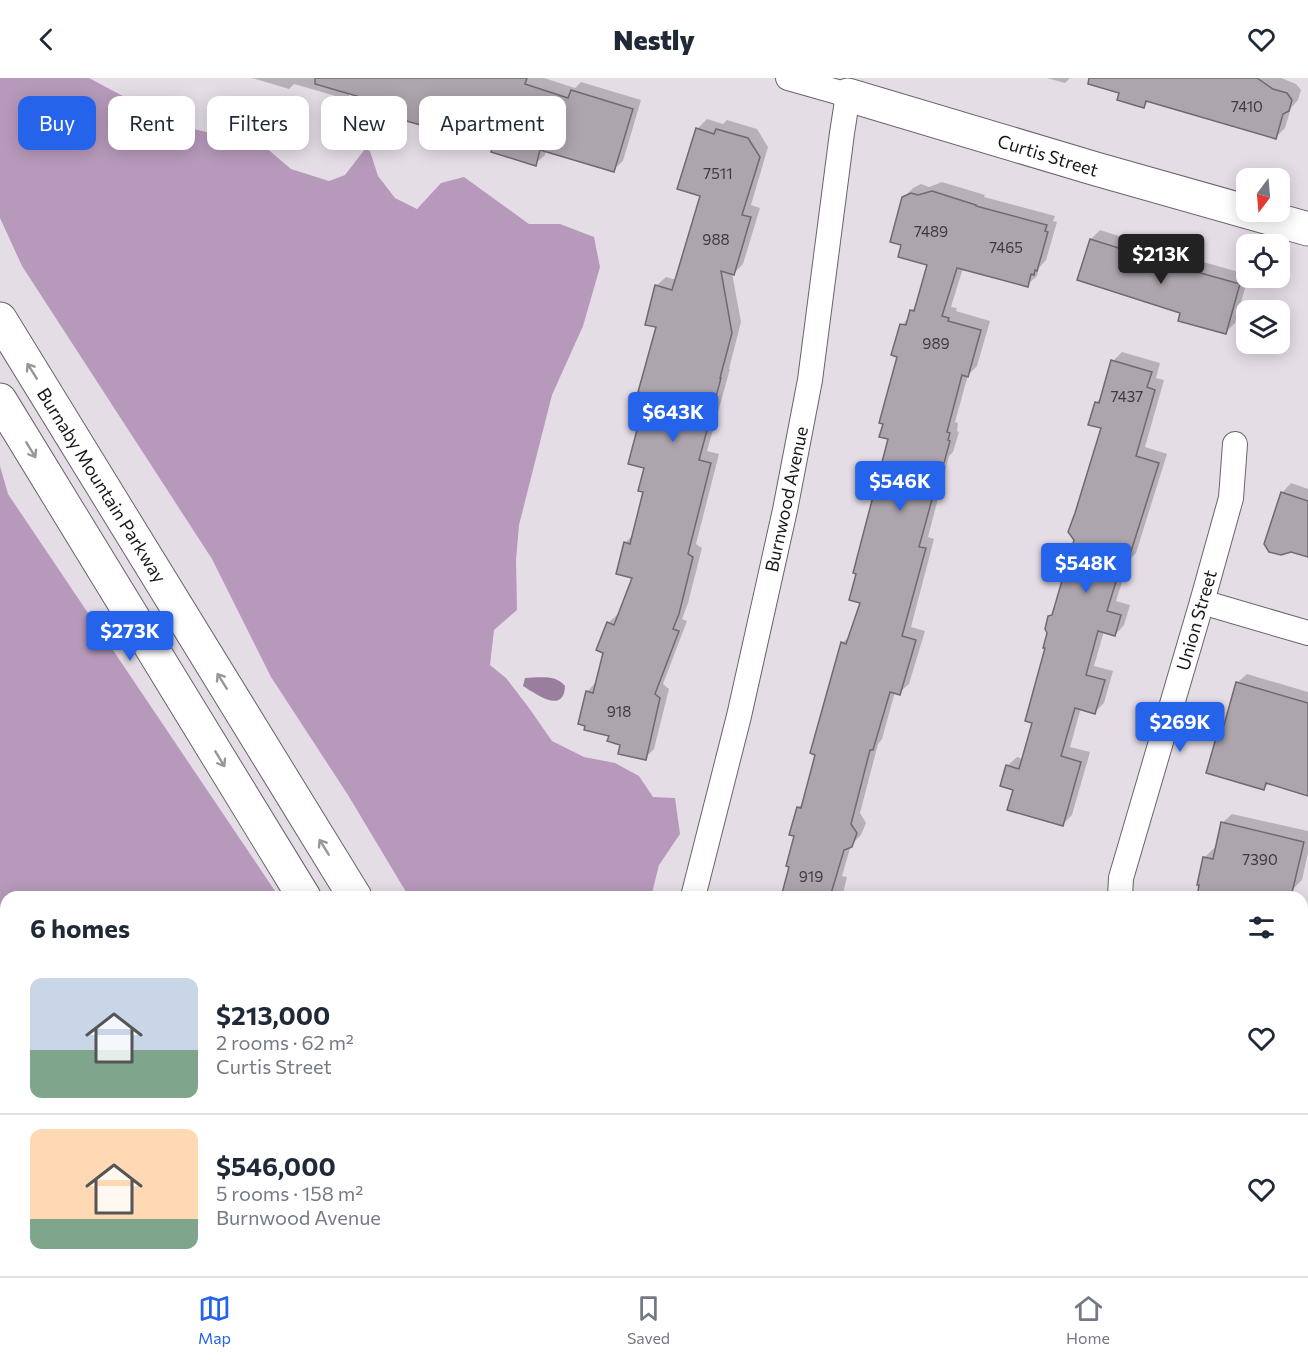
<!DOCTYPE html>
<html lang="en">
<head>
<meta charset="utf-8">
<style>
	body { margin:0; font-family:Commissioner,sans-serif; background:#f6f6f7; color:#1f2937; height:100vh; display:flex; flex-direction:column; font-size:22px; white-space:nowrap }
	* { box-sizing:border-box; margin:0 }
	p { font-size:20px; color:#747a83 }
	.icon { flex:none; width:33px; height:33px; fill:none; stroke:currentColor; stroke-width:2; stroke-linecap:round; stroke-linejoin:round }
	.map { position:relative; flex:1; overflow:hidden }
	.details { position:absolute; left:0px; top:813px; width:1308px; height:386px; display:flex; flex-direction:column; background:#fff; border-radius:18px 18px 0 0; box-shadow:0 3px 15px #0003 }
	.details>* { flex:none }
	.guide { position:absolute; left:18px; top:18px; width:600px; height:54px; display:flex; gap:12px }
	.needle { width:39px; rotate:196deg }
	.tools { position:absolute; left:1236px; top:90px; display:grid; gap:12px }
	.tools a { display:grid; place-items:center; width:54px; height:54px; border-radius:12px; background:#fff; box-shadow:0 3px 15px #0003; font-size:30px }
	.price { position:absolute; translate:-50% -51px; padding:0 14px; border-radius:6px; background:#2563eb; color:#fff; font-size:20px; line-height:39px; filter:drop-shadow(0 2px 3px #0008) }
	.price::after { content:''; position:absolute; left:50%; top:36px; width:18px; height:14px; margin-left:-9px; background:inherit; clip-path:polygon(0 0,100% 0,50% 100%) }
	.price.current { background:#222; color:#fff }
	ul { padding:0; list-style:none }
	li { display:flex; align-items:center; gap:18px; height:150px; padding:0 30px }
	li+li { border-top:2px solid #e0e1e3 }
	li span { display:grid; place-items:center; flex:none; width:168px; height:120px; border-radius:12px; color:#555 }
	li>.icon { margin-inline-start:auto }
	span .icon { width:72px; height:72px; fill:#fffc; stroke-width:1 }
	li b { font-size:26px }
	h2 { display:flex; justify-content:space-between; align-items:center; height:72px; padding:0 30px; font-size:26px }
	.tag { padding:0 21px; border-radius:12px; background:#fff; box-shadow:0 3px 15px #0003; font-size:21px; line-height:54px }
	.tag.current { background:#2563eb; color:#fff }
	header { display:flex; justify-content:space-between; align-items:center; height:78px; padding:0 30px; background:#fff; font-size:27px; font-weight:800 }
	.tab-bar { display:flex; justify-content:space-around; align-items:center; height:84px; border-top:2px solid #e0e1e3; background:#fff; font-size:16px; color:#747a83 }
	.tab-bar a { display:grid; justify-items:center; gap:3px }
	.tab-bar .current { color:#2563eb }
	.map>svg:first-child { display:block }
</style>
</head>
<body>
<header><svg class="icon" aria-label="back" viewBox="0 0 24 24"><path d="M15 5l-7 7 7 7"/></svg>Nestly<svg class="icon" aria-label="heart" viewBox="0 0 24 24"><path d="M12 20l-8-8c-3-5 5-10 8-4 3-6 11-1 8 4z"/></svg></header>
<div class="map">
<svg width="1308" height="1198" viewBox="0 0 1308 1198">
	<rect width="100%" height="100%" fill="#e5dde6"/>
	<g fill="#b79abb">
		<path d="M0,0H89L177,47L264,68L291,91L329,103L345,97L365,71L370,73L378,98L395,120L417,131L441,105L464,99L529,146H560L594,159L600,189L583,248L552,317L519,447L516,482L517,532L494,552L490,587L506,600L529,630L552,663L584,679L615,685L639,698L653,719L675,720L680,756L659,787L651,819H409L348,717L271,599L212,481L22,188L0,140Z"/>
		<path d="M0,388L8,416L279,819H6V1192H498L501,1198H0Z"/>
		<path d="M965,1193L966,1198H650L648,1193Z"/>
	</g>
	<path fill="#9a7e9e" d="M525,600C539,600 555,596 565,608C564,637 536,616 523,608Z"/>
	<g fill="#0003">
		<path d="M252,0H544L575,10L581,4L641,22L623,83L613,92L546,72L545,77L535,86L497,58L446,42L437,51L393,27L351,15L346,21L294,6L289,11Z"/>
		<path d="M1047,0H1070L1065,5Z"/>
		<path d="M1115,0H1281L1296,6L1301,12L1298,22L1291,30L1285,50L1275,60L1149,22L1144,28L1124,3Z"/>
		<path d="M707,41L723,46L727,42L757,51L768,69L751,127L760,130L743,186L734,195H732L741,244L729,291H730L707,373L719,376L696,466L702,470L688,525L682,541L687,543L663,606L669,611L654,671L645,680L610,657L587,614L596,604L605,574L608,545L618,536L620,537L634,499L625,465L634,456L645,413L646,388L639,350L658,248L656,208L666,199L677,202L702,117L697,51Z"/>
		<path d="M942,104L985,117L984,119L1055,138L1053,143L1057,144L1046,182L1039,190L1037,198L1027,207L963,190L951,229L957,230L956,233L990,243L977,288L968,297L955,344L958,345L957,353L959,354L953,374L949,378L928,459L934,461L911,549L925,553L909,606L899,615L895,614L882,661L878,666L860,735L866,745L861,757L851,767L842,798L847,799L842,819H782L791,788L798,730L804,724L842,565L851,557L862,524L890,360L902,247L910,238L912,232L917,227L929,186L903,166V120L913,110L921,106L929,109Z"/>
		<path d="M1100,152L1189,180L1246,196V200H1248L1235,245L1225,255L1182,234L1091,161Z"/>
		<path d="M1122,274L1160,285L1156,300L1164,302L1145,369L1167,376L1136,475L1129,482L1116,523L1130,527L1124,547L1115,557L1104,553L1094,588L1113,593L1104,625L1095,634L1081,630L1070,669L1090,674L1072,737L1062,747L1015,711L1007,688L1017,679L1023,681L1034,644L1049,555V539L1055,533L1076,462L1103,349L1096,325L1102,318L1113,283Z"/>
		<path d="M1291,405L1308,411V477L1282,415Z"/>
		<path d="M1247,596L1308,614V716L1269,705L1264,710L1221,647L1228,640L1237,605Z"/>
		<path d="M1232,736L1308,753V775L1302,802L1292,812L1277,819H1198L1204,780L1214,770L1217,771L1222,745Z"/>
		<path d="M972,813H1018V818H1040V819H966Z"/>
		<path d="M1302,936L1308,959V1198H1299L1298,1192H1302Z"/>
		<path d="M1042,1192H1116L1113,1195V1198H1043Z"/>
	</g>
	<g fill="#ada5ad" stroke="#706971" stroke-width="1.5">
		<path d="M315,0H527L525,6L568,20L571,12L633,31L614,94L540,72L536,88L491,74L495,59L441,42L438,52L389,38L391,28L315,6Z"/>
		<path d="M1089,0H1257L1273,11L1287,15L1292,22L1289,33L1283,36L1276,61L1146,23L1144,30L1117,22L1119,15L1088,6Z"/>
		<path d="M696,50L714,56L716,51L748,60L760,79L742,137L751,139L734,197L721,193L732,255L720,300H721L699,382L711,385L688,476L693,479L679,536L673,551L679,553L655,616L660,620L646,682L618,676L620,667L607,663L609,658L584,652L585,648L578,646L586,613L593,615L603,575L596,572L607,544L614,547L632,500L616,496L624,464L630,466L643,414L638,413L644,390L628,386L637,352L633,350L643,315L638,314L656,249L645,247L655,207L672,212L700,118L677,111Z"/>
		<path d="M932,113L976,127V128L1047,147L1045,153L1048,154L1037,193L1035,192L1034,197L1031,196L1028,209L957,190L942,238L949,240L948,243L981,252L968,299L962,297L947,354L950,355L948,362L950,363L944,385H942L919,469L926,470L902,558L916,562L900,617L890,614L873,672H870L851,746L857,755L852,769L844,772L830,819H781L789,789L786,788L794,758L789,757L797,729L801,730L815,677L810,675L841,564L846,566L860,525L849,522L856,496L853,495L888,361L879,359L883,346L879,345L897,279L891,277L900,246L906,247L910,232L914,233L927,187L898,179L901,167L890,164L902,119L911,115L918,117Z"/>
		<path d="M1090,161L1179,189L1240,206L1226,256L1178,243L1180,235L1077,202Z"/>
		<path d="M1111,282L1152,294L1147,309L1155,312L1136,378L1159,385L1127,486L1122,484L1107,533L1121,537L1115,558L1098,553L1086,597L1105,602L1095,636L1075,630L1061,678L1081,684L1063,748L1007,732L1013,712L1000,708L1006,687L1019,691L1032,645L1025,643L1045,570H1043L1047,555L1045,551L1048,538L1052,537L1074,462L1068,454L1075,435L1101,350L1088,347L1095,324L1099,325Z"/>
		<path d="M1281,414L1308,423V479L1291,474L1281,477L1269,474L1264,466Z"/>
		<path d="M1236,604L1308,625V718L1266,705L1264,712L1206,695L1220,646L1224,647Z"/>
		<path d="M1221,744L1304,764L1291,819H1197L1199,807H1197L1203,779L1213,781Z"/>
	</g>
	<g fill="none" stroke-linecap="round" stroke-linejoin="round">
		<defs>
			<g id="street">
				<path d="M1202,524L1308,555"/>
				<path d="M693,819L739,638L785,432L810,302L842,55L848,17L788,0"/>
				<path d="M1120,819L1121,800L1202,524L1231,420L1235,366"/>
				<path d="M1204,1192L1205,1198"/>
			</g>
			<g id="secondary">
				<path d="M848,17L1096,91L1308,151"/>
				<path d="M0,241L355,819"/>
				<path d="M0,322L304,819"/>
				<path d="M533,1192L536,1198"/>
				<path d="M584,1192L587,1198"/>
			</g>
		</defs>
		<use href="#street" stroke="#6b636c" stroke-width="26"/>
		<use href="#secondary" stroke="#6b636c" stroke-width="35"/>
		<use href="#street" stroke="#fff" stroke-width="24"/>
		<use href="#secondary" stroke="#fff" stroke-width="33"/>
	</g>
	<defs><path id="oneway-shaft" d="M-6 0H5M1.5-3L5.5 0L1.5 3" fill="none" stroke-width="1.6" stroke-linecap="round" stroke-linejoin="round" transform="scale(1.5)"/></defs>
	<g stroke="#989698">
		<use href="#oneway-shaft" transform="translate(32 293) rotate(-122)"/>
		<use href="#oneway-shaft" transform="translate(31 372) rotate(59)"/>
		<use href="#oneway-shaft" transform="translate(222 603) rotate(-122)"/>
		<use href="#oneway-shaft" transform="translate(220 681) rotate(59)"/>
		<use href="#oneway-shaft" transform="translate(324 769) rotate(-122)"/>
	</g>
	<g text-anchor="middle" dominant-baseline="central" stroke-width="4.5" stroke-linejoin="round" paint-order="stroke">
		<g font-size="15" fill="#3e3a3e">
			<text x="1247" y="28">7410</text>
			<text x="718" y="95">7511</text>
			<text x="931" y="153">7489</text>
			<text x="716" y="161">988</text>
			<text x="1006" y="169">7465</text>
			<text x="936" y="265">989</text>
			<text x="1127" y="318">7437</text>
			<text x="619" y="633">918</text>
			<text x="1260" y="781">7390</text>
			<text x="811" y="798">919</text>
		</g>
		<g font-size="18" fill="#191619" stroke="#fff">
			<text transform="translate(1048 77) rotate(17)">Curtis Street</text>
			<text transform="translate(102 407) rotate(58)">Burnaby Mountain Parkway</text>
			<text transform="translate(786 421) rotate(-78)">Burnwood Avenue</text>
			<text transform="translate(1196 542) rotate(-74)">Union Street</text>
		</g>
	</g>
</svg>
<div class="tools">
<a><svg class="needle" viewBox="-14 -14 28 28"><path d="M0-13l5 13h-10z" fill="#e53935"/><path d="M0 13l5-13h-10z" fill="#747a83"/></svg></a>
<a><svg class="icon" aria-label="locate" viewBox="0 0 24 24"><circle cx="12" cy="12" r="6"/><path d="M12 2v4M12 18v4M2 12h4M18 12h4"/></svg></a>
<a><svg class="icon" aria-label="layers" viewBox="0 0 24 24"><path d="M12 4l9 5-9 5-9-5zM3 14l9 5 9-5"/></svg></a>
</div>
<b class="price current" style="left:1161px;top:207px">$213K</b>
<b class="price" style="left:673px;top:365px">$643K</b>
<b class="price" style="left:900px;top:434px">$546K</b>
<b class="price" style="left:1086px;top:516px">$548K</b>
<b class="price" style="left:130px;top:584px">$273K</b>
<b class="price" style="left:1180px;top:675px">$269K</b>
<div class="guide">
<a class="tag current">Buy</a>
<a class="tag">Rent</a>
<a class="tag">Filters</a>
<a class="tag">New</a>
<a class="tag">Apartment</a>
</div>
<section class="details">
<h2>6 homes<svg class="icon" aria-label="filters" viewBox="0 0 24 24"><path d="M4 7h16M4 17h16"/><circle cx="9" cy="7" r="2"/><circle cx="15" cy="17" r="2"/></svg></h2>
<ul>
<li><span style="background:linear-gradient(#c9d6e8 60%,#7fa58c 0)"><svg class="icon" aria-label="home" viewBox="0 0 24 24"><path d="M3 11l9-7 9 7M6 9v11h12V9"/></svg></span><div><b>$213,000</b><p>2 rooms · 62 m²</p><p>Curtis Street</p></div><svg class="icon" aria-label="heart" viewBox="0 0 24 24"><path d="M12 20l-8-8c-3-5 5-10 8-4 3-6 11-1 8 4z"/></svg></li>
<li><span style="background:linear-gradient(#ffd9b3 75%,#7fa58c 0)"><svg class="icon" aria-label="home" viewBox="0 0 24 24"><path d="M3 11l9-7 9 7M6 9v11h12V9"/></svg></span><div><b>$546,000</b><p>5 rooms · 158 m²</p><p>Burnwood Avenue</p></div><svg class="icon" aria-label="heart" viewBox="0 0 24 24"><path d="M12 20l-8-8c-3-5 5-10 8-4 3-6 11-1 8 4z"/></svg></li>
</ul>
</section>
</div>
<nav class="tab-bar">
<a class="current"><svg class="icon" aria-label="map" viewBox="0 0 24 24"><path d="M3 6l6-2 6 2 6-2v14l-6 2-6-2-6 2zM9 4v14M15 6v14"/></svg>Map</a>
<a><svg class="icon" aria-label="saved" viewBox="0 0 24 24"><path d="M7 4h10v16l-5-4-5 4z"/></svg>Saved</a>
<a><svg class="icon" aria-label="home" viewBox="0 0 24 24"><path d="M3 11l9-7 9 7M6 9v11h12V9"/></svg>Home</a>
</nav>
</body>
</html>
